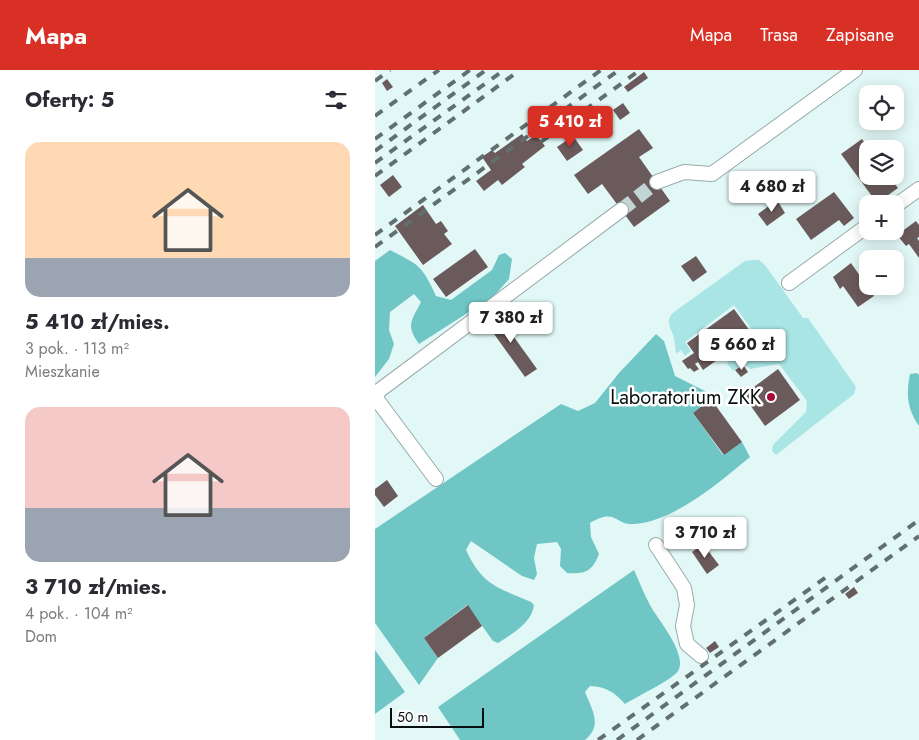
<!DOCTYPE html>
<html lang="pl">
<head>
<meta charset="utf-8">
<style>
	body { margin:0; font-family:Jost,sans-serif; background:#f2f2f3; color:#2b2b33; height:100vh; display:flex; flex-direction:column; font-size:19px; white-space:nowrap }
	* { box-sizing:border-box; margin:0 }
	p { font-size:16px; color:#7c7c81 }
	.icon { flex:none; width:28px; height:28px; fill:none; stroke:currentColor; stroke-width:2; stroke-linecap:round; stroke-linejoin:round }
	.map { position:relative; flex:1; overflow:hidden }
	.panel { display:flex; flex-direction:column; background:#fff; width:375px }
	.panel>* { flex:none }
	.fabs { position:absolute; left:484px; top:15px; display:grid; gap:10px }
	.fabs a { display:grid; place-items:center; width:45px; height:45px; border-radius:10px; background:#fff; box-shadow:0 2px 12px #0003; font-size:25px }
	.scale { position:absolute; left:15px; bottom:12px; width:94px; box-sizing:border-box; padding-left:5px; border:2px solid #080f0f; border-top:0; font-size:14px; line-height:18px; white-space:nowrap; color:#080f0f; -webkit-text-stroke:4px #fff; paint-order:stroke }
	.price { position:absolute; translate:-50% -42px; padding:0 11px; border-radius:5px; background:#fff; color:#222; font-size:16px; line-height:32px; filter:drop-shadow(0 1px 2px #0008) }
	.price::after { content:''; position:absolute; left:50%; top:30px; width:15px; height:11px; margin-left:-8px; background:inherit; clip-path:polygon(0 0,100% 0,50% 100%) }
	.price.active { background:#d93025; color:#fff }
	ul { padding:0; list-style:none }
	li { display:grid; align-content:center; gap:10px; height:265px; padding:0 25px }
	li span { display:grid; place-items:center; height:155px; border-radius:15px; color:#555 }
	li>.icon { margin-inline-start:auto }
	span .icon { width:90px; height:90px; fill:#fffc; stroke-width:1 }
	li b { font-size:21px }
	h2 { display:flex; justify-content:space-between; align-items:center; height:60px; padding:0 25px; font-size:21px }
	header { display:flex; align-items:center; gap:30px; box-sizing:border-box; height:70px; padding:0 25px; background:#d93025; color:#fff }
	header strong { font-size:24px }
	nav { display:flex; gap:28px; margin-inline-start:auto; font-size:18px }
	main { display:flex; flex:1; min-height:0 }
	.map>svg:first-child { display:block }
</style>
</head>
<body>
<header>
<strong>Mapa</strong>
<nav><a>Mapa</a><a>Trasa</a><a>Zapisane</a></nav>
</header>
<main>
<section class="panel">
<h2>Oferty: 5<svg class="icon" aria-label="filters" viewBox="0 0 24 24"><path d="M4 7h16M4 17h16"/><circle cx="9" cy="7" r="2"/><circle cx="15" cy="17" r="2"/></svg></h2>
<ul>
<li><span style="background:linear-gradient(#ffd9b3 75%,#9aa5b1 0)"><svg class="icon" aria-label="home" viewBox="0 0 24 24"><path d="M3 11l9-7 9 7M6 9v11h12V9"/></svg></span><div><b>5 410 zł/mies.</b><p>3 pok. · 113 m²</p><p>Mieszkanie</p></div></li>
<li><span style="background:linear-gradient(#f6c9c9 65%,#9aa5b1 0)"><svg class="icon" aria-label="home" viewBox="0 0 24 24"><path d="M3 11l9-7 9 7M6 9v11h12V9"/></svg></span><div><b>3 710 zł/mies.</b><p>4 pok. · 104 m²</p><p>Dom</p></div></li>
</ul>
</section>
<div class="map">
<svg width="544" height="670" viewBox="0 0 544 670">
	<rect width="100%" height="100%" fill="#e2f8f7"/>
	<path fill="#a8e5e4" d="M377,190H384L390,195L428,248H433L481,317L479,324L401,385L397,381L398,375L431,342L432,331L404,294L375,299L369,292L358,301L352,293L368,279L369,268L378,261L359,235L310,272L316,281L310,286L306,280L301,284C300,279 300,273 299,268C296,257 289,251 299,242L370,191Z"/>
	<g fill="#6fc6c5">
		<path d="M15,180C44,195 47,195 61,226L76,230L117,200L124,185L130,183L137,189L134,209L119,226L44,274C30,255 37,250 46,232L39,224L15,242L14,260L19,274L14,289L0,307V191Z"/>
		<path d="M281,264L289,271L300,306L330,321L336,329L318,343L348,385L367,372L375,387C345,412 298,452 259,454C240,456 242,437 215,453L216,467L224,484C217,502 210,504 192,503L185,496L186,479L182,472L162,474L159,488L162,504L159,510L147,506L96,471L91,480C108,516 122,517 156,532L159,535C157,553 137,564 123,573L118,571L92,535L49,568L63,588L44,615L0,553V459L186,334L203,341L220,333L244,303Z"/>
		<path d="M542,303L544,305V356C532,339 531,324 535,304Z"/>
		<path d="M259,500C264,511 269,524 275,535C283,550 313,584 303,601C297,610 261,627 250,634C239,622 232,617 215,616L210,622C217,640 228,655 210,670H85L63,637Z"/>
		<path d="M0,580L30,622L0,644Z"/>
	</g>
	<g fill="#6b5a5b">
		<path d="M269,2L273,8L253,22L249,17Z"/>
		<path d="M12,9L18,17L12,21L7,13Z"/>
		<path d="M248,33L255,43L245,50L238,40Z"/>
		<path d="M264,59L278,78L264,87L295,131L259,157L227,114L213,124L199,105Z"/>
		<path d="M147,64L152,71L161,65L170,76L147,94L150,97L127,115L123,110L109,121L101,111L116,100L107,87L117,80L120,83Z"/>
		<path d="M198,66L208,80L192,91L182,77Z"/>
		<path d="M487,69L494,79H492V106H514L523,118L502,133L466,84Z"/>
		<path d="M18,105L27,117L14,127L5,115Z"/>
		<path d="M459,122L479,148L469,156L464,150L436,170L421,149Z"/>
		<path d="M402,130L410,143L392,156L383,144Z"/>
		<path d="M48,135L61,154L66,151L73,161L69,164L77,174L48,195L20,156Z"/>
		<path d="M541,151L544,155V167L542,168L544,171V188L534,174L531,176L522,165Z"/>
		<path d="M100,179L113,197L71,227L58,209Z"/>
		<path d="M321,186L332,202L318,212L306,196Z"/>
		<path d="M476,193L499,226L483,237L468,216L465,219L458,207Z"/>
		<path d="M359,239L375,261L370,265L367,261L353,270L359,278L328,300L323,292L320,294L324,299L319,302L315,298L313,299L307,291L319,283L312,273Z"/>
		<path d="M121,242L162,299L150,307L109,250Z"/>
		<path d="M368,295L373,302L366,307L360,300Z"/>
		<path d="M403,299L425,330L390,356L368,325Z"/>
		<path d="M336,329L367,372L349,385L318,343Z"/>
		<path d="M12,410L23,426L9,437L0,425V419Z"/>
		<path d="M328,474L344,495L332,504L317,482Z"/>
		<path d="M479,517L483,523L474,529L470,524Z"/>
		<path d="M93,535L107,556L63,588L49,568Z"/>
		<path d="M340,571L344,577L335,583L331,578Z"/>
	</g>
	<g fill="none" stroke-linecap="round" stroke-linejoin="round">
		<path stroke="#c1d5d4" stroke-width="14" stroke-dasharray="14 7" stroke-linecap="butt" d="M246,140L282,112"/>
		<defs>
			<g id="minor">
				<path d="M282,112L309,102L337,104L480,0"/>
				<path d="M520,136L544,119"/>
				<path d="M414,213L492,156"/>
				<path d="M0,326L5,320L246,140"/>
				<path d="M0,327L61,409"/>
				<path d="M281,475L309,518L312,535L308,556L312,574L326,586"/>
			</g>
		</defs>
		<use href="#minor" stroke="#97abaa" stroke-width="16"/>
		<use href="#minor" stroke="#fff" stroke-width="14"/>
		<g stroke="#626f6f" stroke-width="4" stroke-dasharray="9 9" stroke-linecap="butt">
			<path d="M0,11L15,0"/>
			<path d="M0,46L64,0"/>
			<path d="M0,69L95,0"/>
			<path d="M166,72L265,0"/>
			<path d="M0,81L111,0"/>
			<path d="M0,93L129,0"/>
			<path d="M0,106L145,0"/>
			<path d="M0,165L226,0"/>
			<path d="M0,177L244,0"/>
			<path d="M223,670L457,503"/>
			<path d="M242,670L544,450"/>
			<path d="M262,670L544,466"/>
		</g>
	</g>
	<circle fill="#a50b39" stroke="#fff" stroke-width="2" cx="396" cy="327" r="5"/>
	<g text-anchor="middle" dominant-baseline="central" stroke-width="5" stroke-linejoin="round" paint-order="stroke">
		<g font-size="20" fill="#080f0f" stroke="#fff" text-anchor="end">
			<text x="386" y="327">Laboratorium ZKK</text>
		</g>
	</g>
</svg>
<div class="fabs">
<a><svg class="icon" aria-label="locate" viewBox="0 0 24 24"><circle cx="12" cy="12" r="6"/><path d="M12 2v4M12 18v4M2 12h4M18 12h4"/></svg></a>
<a><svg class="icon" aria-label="layers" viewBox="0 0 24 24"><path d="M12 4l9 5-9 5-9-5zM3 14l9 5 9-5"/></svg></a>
<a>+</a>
<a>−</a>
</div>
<div class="scale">50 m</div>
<b class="price active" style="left:195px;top:78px">5 410 zł</b>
<b class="price" style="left:397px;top:143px">4 680 zł</b>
<b class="price" style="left:136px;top:274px">7 380 zł</b>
<b class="price" style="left:367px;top:301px">5 660 zł</b>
<b class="price" style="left:330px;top:489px">3 710 zł</b>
</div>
</main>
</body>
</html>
